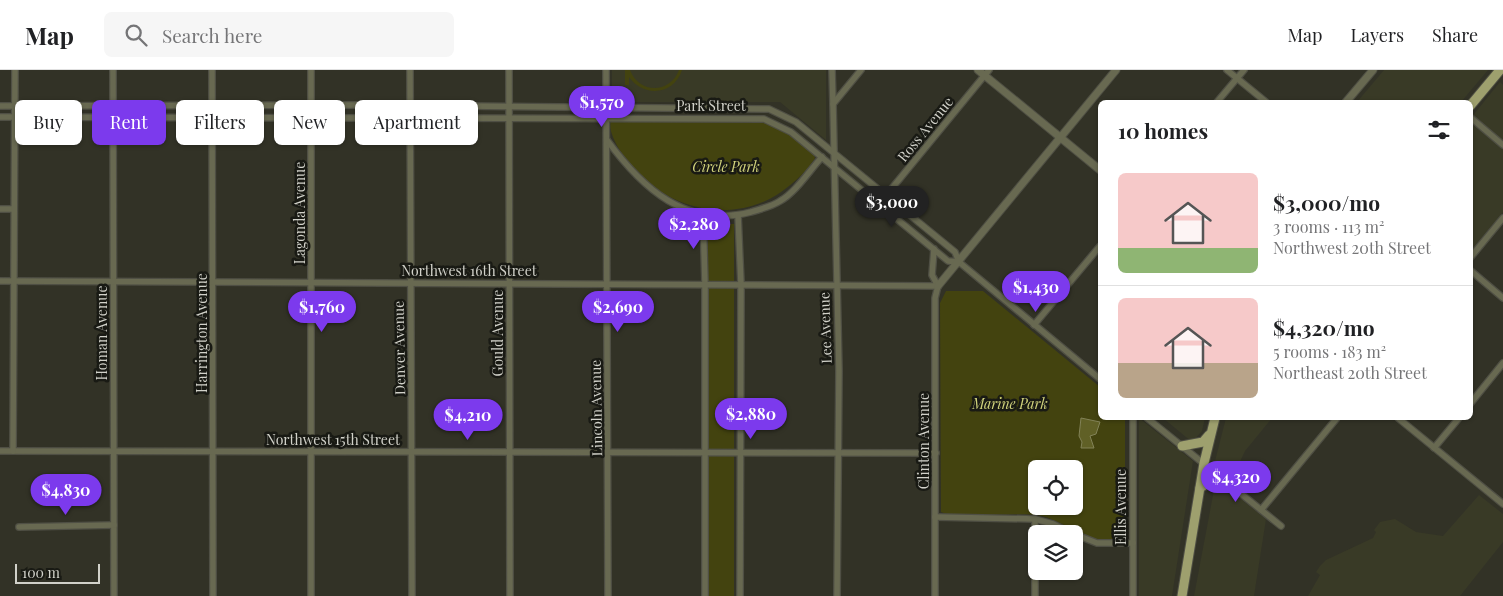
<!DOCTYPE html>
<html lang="en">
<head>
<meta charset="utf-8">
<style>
	body { margin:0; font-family:"Playfair Display",serif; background:#f6f6f6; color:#202124; height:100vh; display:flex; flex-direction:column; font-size:19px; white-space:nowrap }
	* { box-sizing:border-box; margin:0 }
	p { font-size:16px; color:#757577 }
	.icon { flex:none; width:28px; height:28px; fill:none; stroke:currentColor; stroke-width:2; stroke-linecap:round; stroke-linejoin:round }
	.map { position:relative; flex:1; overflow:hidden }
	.details { position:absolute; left:1098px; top:30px; width:375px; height:320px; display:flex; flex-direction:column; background:#fff; border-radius:8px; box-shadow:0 1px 4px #0004 }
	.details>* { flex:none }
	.hud { position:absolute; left:15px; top:30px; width:475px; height:45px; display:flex; gap:10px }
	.tools { position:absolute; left:1028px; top:390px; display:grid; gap:10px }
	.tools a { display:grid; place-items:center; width:55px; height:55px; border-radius:8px; background:#fff; box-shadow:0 1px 4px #0004; font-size:25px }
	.scale { position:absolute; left:15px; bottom:12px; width:85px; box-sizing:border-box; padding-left:5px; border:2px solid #d2d2ca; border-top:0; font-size:14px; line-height:18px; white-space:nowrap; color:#d2d2ca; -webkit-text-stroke:4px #191a14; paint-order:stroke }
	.price { position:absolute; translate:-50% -42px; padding:0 11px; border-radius:18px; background:#7c3aed; color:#fff; font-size:16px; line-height:32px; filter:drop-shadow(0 1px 2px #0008) }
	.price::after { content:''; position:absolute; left:50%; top:30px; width:15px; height:11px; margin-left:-8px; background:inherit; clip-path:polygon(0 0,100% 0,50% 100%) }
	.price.on { background:#222; color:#fff }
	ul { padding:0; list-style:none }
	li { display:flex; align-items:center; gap:15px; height:125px; padding:0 20px }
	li+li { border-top:1px solid #e0e0e0 }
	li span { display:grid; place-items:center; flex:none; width:140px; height:100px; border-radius:8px; color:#555 }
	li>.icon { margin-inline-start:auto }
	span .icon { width:60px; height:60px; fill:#fffc; stroke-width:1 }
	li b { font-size:21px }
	h2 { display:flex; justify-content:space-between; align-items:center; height:60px; padding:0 20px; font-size:21px }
	.tag { padding:0 18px; border-radius:8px; background:#fff; box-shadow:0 1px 4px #0004; font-size:18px; line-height:45px }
	.tag.on { background:#7c3aed; color:#fff }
	header { display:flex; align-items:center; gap:30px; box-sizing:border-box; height:70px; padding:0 25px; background:#fff; border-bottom:1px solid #e0e0e0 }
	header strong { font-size:24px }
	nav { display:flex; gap:28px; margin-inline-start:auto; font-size:18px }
	.search { width:350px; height:45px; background:#f6f6f6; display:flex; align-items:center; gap:12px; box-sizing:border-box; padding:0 18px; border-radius:8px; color:#757577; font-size:19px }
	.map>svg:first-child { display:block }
</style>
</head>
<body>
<header>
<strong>Map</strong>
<div class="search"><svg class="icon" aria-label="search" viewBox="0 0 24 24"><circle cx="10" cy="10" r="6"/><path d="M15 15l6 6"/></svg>Search here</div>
<nav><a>Map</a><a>Layers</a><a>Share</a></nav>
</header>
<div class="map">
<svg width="1503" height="526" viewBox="0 0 1503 526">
	<rect width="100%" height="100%" fill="#323226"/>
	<g fill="#393a26">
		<path d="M612,0H826V70L780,32H612Z"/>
		<path d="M1384,0H1488L1461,32H1357Z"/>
		<path d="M1500,12L1503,15V142L1470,182V49Z"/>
		<path d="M1139,348L1193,391L1172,526H1139Z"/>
		<path d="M1163,348H1205L1202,361L1192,372Z"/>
		<path d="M1226,348H1272L1245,381L1233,406L1215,391Z"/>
		<path d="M1216,409L1266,449L1254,526H1194Z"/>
		<path d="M1479,425L1503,444V472L1460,526H1308L1320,505L1316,502L1320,496L1326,490L1373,468L1376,462L1374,460L1380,452L1395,449L1416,462L1443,466Z"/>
	</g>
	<g fill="#43430f" fill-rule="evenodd">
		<path d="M625,0H630C639,24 670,24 679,0H682C674,25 644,28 629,7V15H625Z"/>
		<path d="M611,51L764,52L786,61L813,83L815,88C809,98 799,108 789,116C734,162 654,138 619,79C615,72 608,59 611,51Z"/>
		<rect x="708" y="154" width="26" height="372"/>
		<path d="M946,221H983L1100,317V348H1125V469C1093,479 1066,450 1037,445C1016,442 954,449 941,442L940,233ZM1036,399H1074V436H1036Z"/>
	</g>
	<path fill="#606026" stroke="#828257" d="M1081,348L1100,352L1096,364L1090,366L1094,378H1081L1082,372L1079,366Z"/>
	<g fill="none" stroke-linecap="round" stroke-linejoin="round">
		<defs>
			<g id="minor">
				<path d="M113,0L114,526"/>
				<path d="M212,0L213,526"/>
				<path d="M311,0V526"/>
				<path d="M410,0L412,526"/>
				<path d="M509,0L510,526"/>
				<path d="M606,0L608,526"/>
				<path d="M832,0L833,34"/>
				<path d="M1227,0L1266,32"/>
				<path d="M1217,32L1244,0"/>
				<path d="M0,36L370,35L769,39L796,52L955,182L959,192L1100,309"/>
				<path d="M0,47L764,49L791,62L948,191L959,192"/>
				<path d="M1470,47L1503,75"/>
				<path d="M607,70C642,118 686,159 751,142C760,139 771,137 780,131C796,122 809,101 822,87"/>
				<path d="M879,134L989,0"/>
				<path d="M0,139H14"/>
				<path d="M703,144L705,214V526"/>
				<path d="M738,145L741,214L740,526"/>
				<path d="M934,179L932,205L938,216"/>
				<path d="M1470,188L1503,148"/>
				<path d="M1470,200L1503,228"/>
				<path d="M0,211L938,216"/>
				<path d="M1034,255L1100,176"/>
				<path d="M1470,334L1503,293"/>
				<path d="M1133,348V526"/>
				<path d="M1147,348L1281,456"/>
				<path d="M1398,348L1503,434"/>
				<path d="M1434,378L1459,348"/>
				<path d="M0,381L936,383"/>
				<path d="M13,381L15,0"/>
				<path d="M1261,440L1337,348"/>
				<path d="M935,447L1035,449L1053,454L1073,464"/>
				<path d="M19,457L114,455"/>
				<path d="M1074,464L1097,473H1133"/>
				<path d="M837,526L839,301L833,34L861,0"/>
				<path d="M935,526V228L938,216"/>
				<path d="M1035,526V449"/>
			</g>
			<g id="tertiary">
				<path d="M978,0L1100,100"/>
				<path d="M1346,32L1373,0"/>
				<path d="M938,216L1116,0"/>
			</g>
			<g id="primary">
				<path d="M1470,36L1500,0"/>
				<path d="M1182,376L1203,372L1209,365"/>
				<path d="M1200,418L1219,406"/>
				<path d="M1182,526L1204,393L1215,348"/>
			</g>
		</defs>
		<use href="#minor" stroke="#4f4f44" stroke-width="8"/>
		<use href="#tertiary" stroke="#4f4f44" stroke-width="9"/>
		<use href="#primary" stroke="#4f4f44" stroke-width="11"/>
		<use href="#minor" stroke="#686951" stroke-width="5.5"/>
		<use href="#tertiary" stroke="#686951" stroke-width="7"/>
		<use href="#primary" stroke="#9ea06e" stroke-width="9"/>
	</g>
	<g text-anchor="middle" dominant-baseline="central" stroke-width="5" stroke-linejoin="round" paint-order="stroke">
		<g font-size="14" fill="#d2d2ca" stroke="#191a14">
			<text x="711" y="35">Park Street</text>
			<text transform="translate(925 59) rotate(-51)">Ross Avenue</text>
			<text transform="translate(299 143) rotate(-90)">Lagonda Avenue</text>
			<text x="469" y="200">Northwest 16th Street</text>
			<text transform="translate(825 258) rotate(-92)">Lee Avenue</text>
			<text transform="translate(101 263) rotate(-90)">Homan Avenue</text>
			<text transform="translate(201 263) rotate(-90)">Harrington Avenue</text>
			<text transform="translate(497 263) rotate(-90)">Gould Avenue</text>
			<text transform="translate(399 278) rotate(-91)">Denver Avenue</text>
			<text transform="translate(596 338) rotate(-91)">Lincoln Avenue</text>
			<text x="333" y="369">Northwest 15th Street</text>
			<text transform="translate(923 371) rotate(-90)">Clinton Avenue</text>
			<text transform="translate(1120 437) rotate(-90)">Ellis Avenue</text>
		</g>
		<g font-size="14" font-style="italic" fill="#d1d37c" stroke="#191a14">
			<text x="726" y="96">Circle Park</text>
			<text x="1010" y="333">Marine Park</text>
		</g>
	</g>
</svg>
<div class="tools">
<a><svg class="icon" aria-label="locate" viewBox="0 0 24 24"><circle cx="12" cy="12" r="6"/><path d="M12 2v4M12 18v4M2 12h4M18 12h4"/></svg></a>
<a><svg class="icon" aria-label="layers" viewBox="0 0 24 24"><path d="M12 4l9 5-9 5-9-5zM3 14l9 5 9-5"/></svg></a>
</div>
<div class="scale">100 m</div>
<b class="price" style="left:602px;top:58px">$1,570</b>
<b class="price on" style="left:892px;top:158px">$3,000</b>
<b class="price" style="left:694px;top:180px">$2,280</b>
<b class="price" style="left:1036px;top:243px">$1,430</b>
<b class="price" style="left:322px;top:263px">$1,760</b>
<b class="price" style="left:618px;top:263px">$2,690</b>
<b class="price" style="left:751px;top:370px">$2,880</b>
<b class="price" style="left:468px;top:371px">$4,210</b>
<b class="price" style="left:1236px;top:433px">$4,320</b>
<b class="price" style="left:66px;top:446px">$4,830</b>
<div class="hud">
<a class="tag">Buy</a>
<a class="tag on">Rent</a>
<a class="tag">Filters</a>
<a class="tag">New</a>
<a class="tag">Apartment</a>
</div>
<section class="details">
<h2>10 homes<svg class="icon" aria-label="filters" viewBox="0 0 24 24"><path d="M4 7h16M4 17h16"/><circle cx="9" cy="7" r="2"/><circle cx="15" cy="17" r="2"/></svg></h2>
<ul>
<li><span style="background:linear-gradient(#f6c9c9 75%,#8fb573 0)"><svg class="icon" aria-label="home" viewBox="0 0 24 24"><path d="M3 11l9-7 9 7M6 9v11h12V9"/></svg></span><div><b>$3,000/mo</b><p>3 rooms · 113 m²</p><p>Northwest 20th Street</p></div></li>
<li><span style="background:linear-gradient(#f6c9c9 65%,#b9a48a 0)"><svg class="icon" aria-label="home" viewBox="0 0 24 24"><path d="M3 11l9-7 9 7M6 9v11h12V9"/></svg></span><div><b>$4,320/mo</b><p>5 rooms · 183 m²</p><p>Northeast 20th Street</p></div></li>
</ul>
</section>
</div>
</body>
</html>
